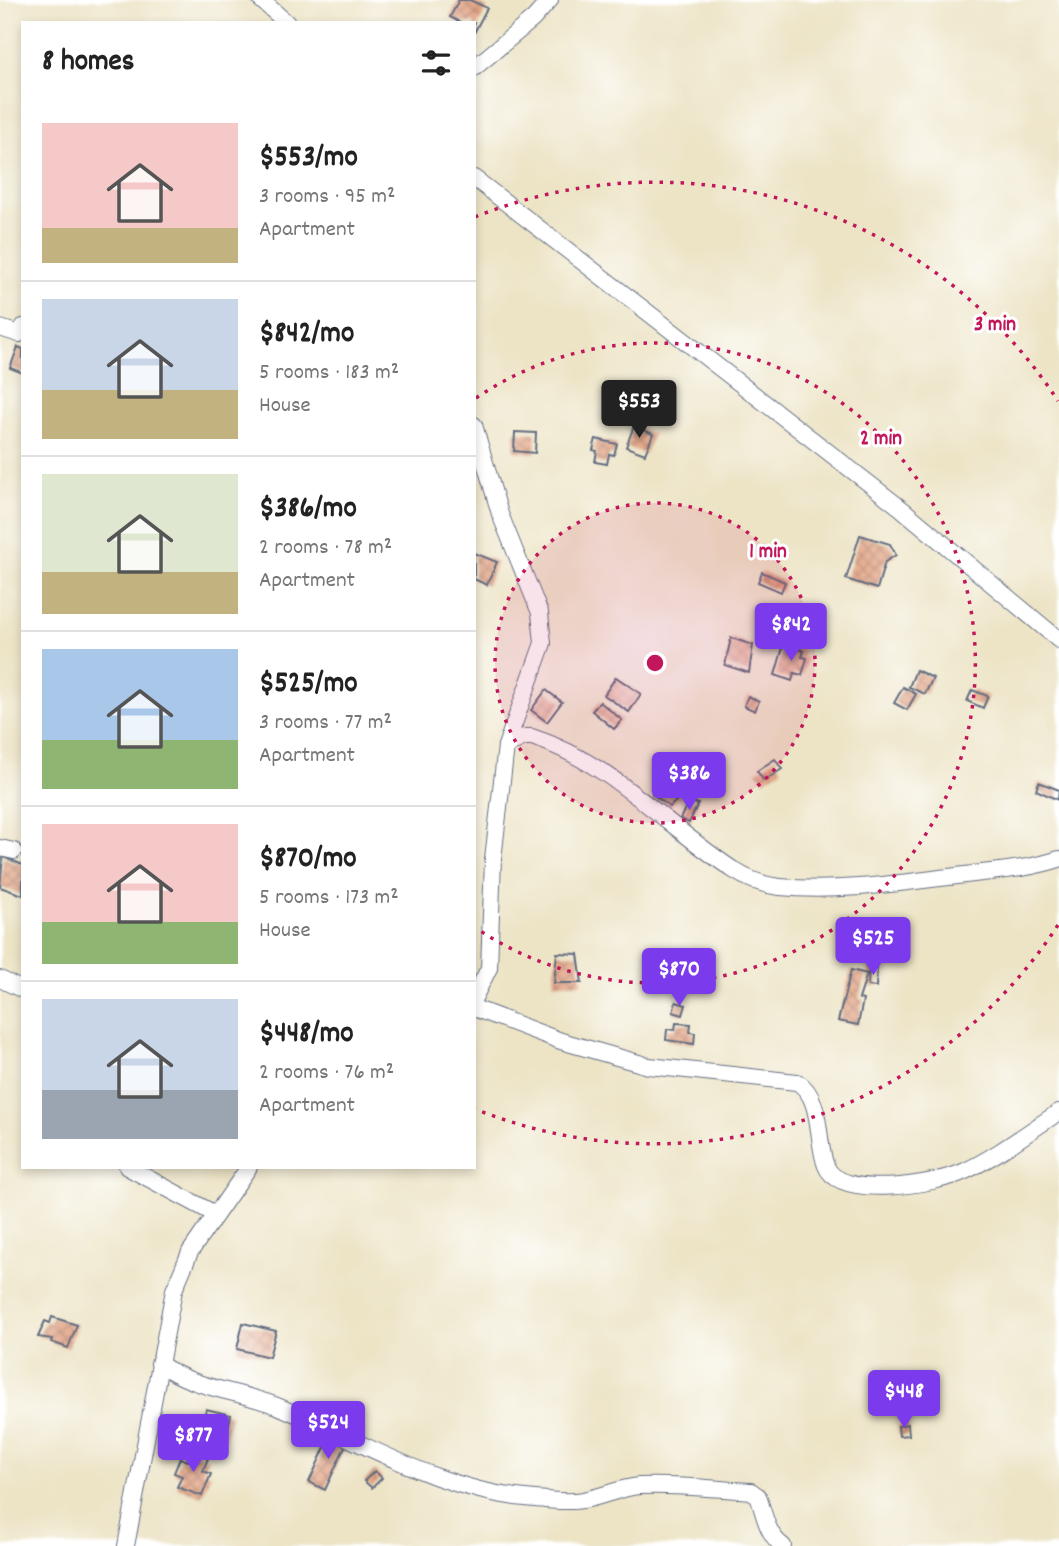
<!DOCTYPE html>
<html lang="en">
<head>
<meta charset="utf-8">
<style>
	body { margin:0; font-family:Dekko,sans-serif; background:#f6f6f6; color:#222; height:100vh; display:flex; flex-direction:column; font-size:26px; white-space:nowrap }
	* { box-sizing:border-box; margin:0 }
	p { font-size:23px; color:#767676 }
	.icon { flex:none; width:38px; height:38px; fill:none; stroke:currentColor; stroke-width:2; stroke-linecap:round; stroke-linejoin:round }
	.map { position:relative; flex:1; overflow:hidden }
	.side { position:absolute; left:21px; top:21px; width:455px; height:1148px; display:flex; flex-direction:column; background:#fff; border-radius:0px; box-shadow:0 4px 10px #0003 }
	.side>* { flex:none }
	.price { position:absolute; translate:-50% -60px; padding:0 16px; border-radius:7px; background:#7c3aed; color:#fff; font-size:23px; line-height:46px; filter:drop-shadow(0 2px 4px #0008) }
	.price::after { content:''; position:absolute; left:50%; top:42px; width:21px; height:16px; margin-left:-10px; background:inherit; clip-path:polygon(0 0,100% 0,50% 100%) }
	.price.selected { background:#222; color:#fff }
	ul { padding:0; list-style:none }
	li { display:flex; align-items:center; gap:21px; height:175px; padding:0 21px }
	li+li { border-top:2px solid #e0e0e0 }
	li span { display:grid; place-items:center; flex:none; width:196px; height:140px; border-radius:0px; color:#555 }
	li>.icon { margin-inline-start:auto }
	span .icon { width:84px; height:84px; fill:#fffc; stroke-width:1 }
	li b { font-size:30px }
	h2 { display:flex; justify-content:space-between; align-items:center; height:84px; padding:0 21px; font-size:30px }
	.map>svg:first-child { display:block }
</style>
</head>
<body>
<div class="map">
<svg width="1059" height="1546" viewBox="0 0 1059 1546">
	<defs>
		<pattern id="building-cross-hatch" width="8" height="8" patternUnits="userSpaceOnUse" patternTransform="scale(1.75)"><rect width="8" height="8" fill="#e3a382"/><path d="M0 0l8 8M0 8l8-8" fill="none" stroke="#b7856e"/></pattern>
	</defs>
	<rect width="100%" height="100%" fill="#fff"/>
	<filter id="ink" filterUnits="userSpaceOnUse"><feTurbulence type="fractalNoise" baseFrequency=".0143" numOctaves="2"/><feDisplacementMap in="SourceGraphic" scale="14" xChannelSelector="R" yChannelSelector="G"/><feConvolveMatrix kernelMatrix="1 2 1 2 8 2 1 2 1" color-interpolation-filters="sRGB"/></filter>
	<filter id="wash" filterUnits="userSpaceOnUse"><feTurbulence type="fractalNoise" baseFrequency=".00686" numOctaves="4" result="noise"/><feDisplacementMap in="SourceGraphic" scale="28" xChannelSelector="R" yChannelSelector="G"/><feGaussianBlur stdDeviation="1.57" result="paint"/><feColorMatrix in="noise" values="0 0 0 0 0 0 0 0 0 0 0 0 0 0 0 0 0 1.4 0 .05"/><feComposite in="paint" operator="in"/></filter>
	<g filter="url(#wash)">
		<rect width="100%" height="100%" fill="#ede4c6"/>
		<g id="blocks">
			<g fill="url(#building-cross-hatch)">
				<path d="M459,0H470L487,8L474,33V23H461L450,17Z"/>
				<path d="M18,347L23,349V373L10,368Z"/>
				<path d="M634,426L653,434L645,454L626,447Z"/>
				<path d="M515,432L536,433L535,453L514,451Z"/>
				<path d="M596,439L617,444L614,455L609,454L607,464L595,462L597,451L593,450Z"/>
				<path d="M860,535L890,544L896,555L885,562L877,589L846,579Z"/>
				<path d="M474,553L497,562L487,585L474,579Z"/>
				<path d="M762,572L785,582L781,592L758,582Z"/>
				<path d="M731,638L753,645L749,673L725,665Z"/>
				<path d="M784,644L804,651L802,657L807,658L802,675L794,673L792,681L775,675Z"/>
				<path d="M916,670L933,678L925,694L909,687Z"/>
				<path d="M616,677L641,694L629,712L604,695Z"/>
				<path d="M903,687L916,694L907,710L894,703Z"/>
				<path d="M546,690L562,702L547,722L531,710Z"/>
				<path d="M972,690L988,696L983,708L967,701Z"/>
				<path d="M748,696L759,701L755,711L744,706Z"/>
				<path d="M600,702L622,720L614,729L592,711Z"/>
				<path d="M775,759L782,769L764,781L757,771Z"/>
				<path d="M666,781L684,793L670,807L652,794L660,782L664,784Z"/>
				<path d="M1039,782L1059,790L1058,800L1036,790Z"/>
				<path d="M689,800L698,804L689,823L680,819Z"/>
				<path d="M3,857L23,865V895L0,887Z"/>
				<path d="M557,953L578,954L582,983H554Z"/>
				<path d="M869,968H877L876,987L868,986Z"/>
				<path d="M851,970L867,974L859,999L863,1000L858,1025L838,1021Z"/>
				<path d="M676,1002L686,1005L683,1015L673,1012Z"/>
				<path d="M676,1023L691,1024L690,1032L695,1033L694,1044L666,1040L667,1029L675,1030Z"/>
				<path d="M52,1317L77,1325L68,1348L51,1342L52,1339L38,1337L45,1321L50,1323Z"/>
				<path d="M243,1323L276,1331L269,1357L237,1349Z"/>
				<path d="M206,1409L231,1415L225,1441L200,1436Z"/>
				<path d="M908,1424L909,1435L899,1436L898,1426Z"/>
				<path d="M332,1432L348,1440L325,1490L309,1482Z"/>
				<path d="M191,1452L208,1458L203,1471L211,1474L202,1496L177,1487L182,1476L174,1473L180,1458L188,1461Z"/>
				<path d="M375,1471L382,1478L372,1488L364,1481Z"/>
			</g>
		</g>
	</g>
	<g filter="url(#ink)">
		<use href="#blocks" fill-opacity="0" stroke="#646e82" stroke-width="2"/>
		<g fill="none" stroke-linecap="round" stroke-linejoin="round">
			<defs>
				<g id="minor">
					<path d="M261,0L287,23"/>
					<path d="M474,68L533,19L550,0"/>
					<path d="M474,178L902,509L1059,640"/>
					<path d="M0,328L19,334L23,327"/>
					<path d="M474,425L500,514L540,613L543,643L506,746L493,859L489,968L474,998"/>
					<path d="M506,746L524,737H532C612,763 667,827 735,871C749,880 763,885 780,887C841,893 904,882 965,875C995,871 1030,869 1059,859"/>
					<path d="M0,848L14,851"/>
					<path d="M0,979L23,990"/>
					<path d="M474,1008L561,1041L649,1066L797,1082C823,1097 816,1141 826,1166C840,1201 936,1184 963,1172C996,1157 1028,1132 1059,1112"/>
					<path d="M127,1167L215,1214"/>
					<path d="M159,1363C194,1390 243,1391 282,1408C365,1443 444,1493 535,1499C550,1500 568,1503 583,1500C602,1497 619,1488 639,1486C674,1484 716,1489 751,1491L758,1496C764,1513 767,1535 783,1546"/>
					<path d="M126,1546L174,1290L190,1252L249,1167"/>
				</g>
			</defs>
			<use href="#minor" stroke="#646e82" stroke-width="18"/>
			<use href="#minor" stroke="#fff" stroke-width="16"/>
		</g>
	</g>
	<circle cx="655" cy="663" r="160" fill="#c2185b" fill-opacity=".12"/>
	<g fill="none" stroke="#c2185b" stroke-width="3.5" stroke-dasharray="3.5 7">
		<circle cx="655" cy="663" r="160"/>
		<path d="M476 398A320 320 0 1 1 476 928"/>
		<path d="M1058 925A481 481 0 0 1 475 1109M475 217A481 481 0 0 1 1058 401"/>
	</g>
	<circle cx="655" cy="663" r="10" fill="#c2185b" stroke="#fff" stroke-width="3.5"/>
	<g font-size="21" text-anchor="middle" font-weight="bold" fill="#c2185b" stroke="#fff" stroke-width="6" stroke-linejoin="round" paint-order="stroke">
		<text x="995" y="330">3 min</text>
		<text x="881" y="444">2 min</text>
		<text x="768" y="557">1 min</text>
	</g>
</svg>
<b class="price selected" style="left:639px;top:440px">$553</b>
<b class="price" style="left:791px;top:663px">$842</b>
<b class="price" style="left:689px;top:812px">$386</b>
<b class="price" style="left:873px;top:977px">$525</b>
<b class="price" style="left:679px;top:1008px">$870</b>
<b class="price" style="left:904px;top:1430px">$448</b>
<b class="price" style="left:328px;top:1461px">$524</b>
<b class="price" style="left:193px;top:1474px">$877</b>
<section class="side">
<h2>8 homes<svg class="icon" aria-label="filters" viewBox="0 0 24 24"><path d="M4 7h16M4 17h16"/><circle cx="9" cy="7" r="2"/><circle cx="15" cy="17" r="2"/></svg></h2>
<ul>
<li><span style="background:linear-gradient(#f6c9c9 75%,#c2b280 0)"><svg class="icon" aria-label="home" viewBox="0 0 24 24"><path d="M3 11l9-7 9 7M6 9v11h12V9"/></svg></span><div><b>$553/mo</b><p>3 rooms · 95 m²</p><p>Apartment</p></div></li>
<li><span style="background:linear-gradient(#c9d6e8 65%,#c2b280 0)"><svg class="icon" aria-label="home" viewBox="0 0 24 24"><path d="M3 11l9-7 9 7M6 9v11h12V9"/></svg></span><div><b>$842/mo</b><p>5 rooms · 183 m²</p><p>House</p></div></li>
<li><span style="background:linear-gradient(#dfe7d0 70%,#c2b280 0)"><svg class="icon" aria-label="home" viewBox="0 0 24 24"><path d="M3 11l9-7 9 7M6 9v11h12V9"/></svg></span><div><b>$386/mo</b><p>2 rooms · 78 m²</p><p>Apartment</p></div></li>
<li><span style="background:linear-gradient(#a9c7e8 65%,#8fb573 0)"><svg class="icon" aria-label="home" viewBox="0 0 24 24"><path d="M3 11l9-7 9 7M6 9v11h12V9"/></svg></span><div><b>$525/mo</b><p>3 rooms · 77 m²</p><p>Apartment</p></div></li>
<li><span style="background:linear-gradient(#f6c9c9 70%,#8fb573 0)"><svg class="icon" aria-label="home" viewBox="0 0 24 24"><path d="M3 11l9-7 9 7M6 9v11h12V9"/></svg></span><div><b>$870/mo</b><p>5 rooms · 173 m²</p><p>House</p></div></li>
<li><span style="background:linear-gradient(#c9d6e8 65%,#9aa5b1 0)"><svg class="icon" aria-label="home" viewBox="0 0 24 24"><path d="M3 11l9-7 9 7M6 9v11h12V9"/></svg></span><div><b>$448/mo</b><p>2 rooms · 76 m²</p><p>Apartment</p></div></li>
</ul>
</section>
</div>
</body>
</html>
